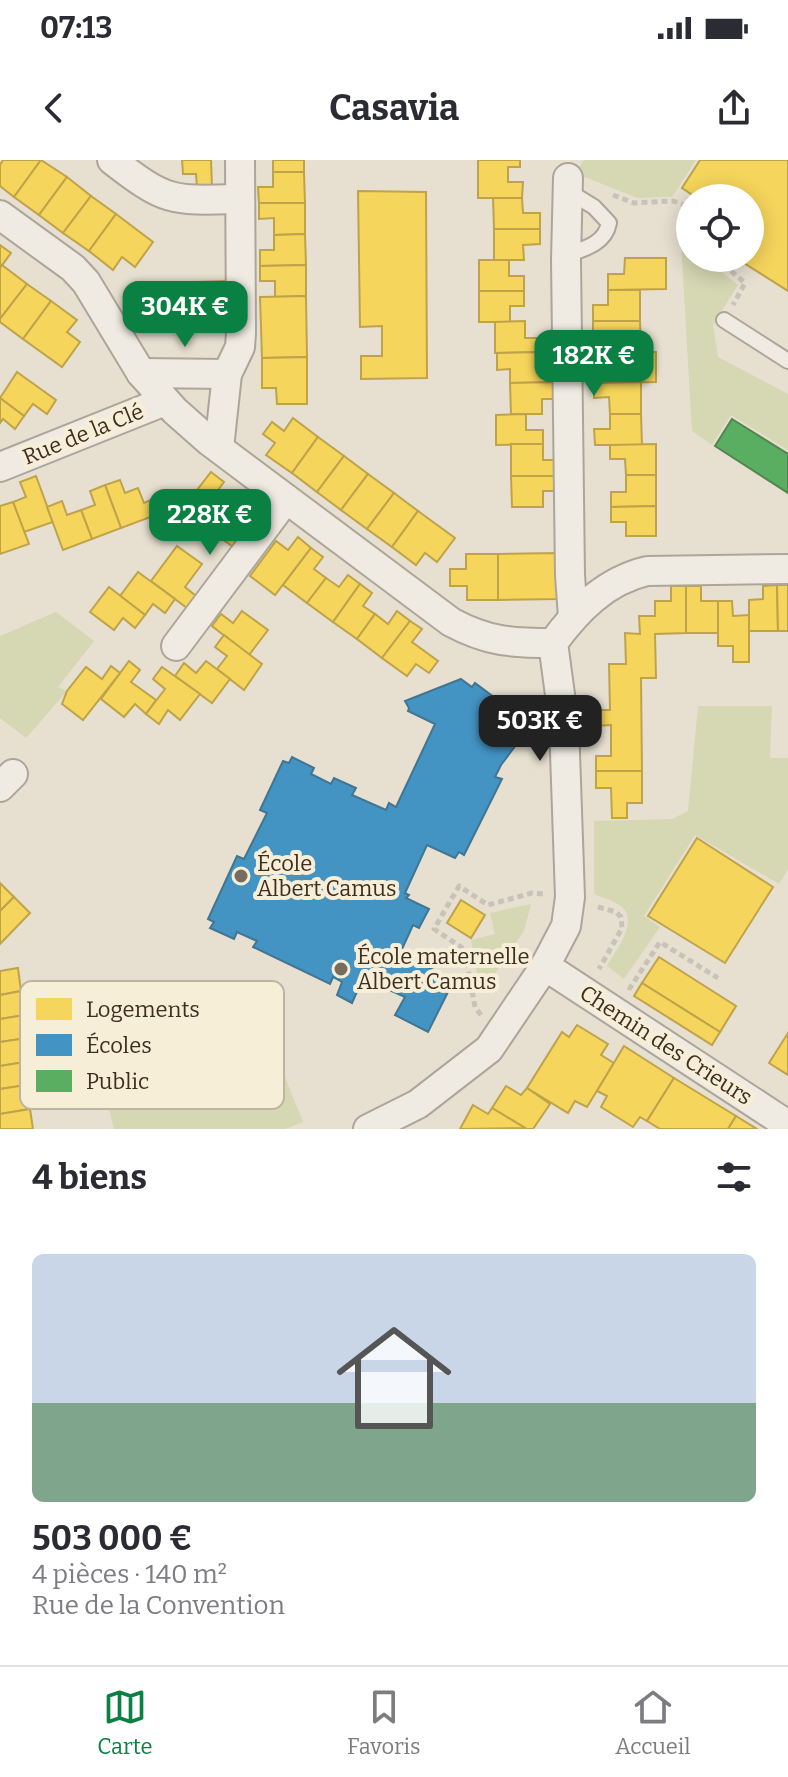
<!DOCTYPE html>
<html lang="fr">
<head>
<meta charset="utf-8">
<style>
	body { margin:0; font-family:Bitter,serif; background:#f2f2f3; color:#2b2b33; height:100vh; display:flex; flex-direction:column; font-size:30px; white-space:nowrap }
	* { box-sizing:border-box; margin:0 }
	p { font-size:26px; color:#7c7c81 }
	.icon { flex:none; width:44px; height:44px; fill:none; stroke:currentColor; stroke-width:2; stroke-linecap:round; stroke-linejoin:round }
	.map { position:relative; height:969px; overflow:hidden }
	.panel { display:flex; flex-direction:column; background:#fff; flex:1 }
	.panel>* { flex:none }
	.fabs { position:absolute; left:676px; top:24px; display:grid; gap:16px }
	.fabs a { display:grid; place-items:center; width:88px; height:88px; border-radius:50%; background:#fff; box-shadow:0 4px 20px #0003; font-size:40px }
	.price { position:absolute; translate:-50% -68px; padding:0 18px; border-radius:16px; background:#0b8043; color:#fff; font-size:26px; line-height:52px; filter:drop-shadow(0 2px 4px #0008) }
	.price::after { content:''; position:absolute; left:50%; top:48px; width:24px; height:18px; margin-left:-12px; background:inherit; clip-path:polygon(0 0,100% 0,50% 100%) }
	.price.current { background:#222; color:#fff }
	ul { padding:0; list-style:none }
	li { display:grid; align-content:center; gap:16px; height:424px; padding:0 32px }
	li span { display:grid; place-items:center; height:248px; border-radius:12px; color:#555 }
	li>.icon { margin-inline-start:auto }
	span .icon { width:144px; height:144px; fill:#fffc; stroke-width:1 }
	li b { font-size:34px }
	h2 { display:flex; justify-content:space-between; align-items:center; height:96px; padding:0 32px; font-size:34px }
	.status { display:flex; justify-content:space-between; align-items:center; height:56px; padding:0 40px; background:#fff; direction:ltr }
	.status svg { height:22px; fill:currentColor }
	header { display:flex; justify-content:space-between; align-items:center; height:104px; padding:0 32px; background:#fff; font-size:36px; font-weight:700 }
	.dock { display:flex; justify-content:space-around; align-items:center; height:112px; border-top:2px solid #e1e1e2; background:#fff; font-size:22px; color:#7c7c81 }
	.dock a { display:grid; justify-items:center; gap:4px }
	.dock .current { color:#0b8043 }
	.map>svg:first-child { display:block }
</style>
</head>
<body>
<div class="status"><b>07:13</b><svg viewBox="0 0 49 12"><path d="M0 12V9h3v3zM5 12V6h3v6zM10 12V3h3v9zM15 12V0h3v12zM26 1h20v11H26zM47 4h2v5h-2z"/></svg></div>
<header><svg class="icon" aria-label="back" viewBox="0 0 24 24"><path d="M15 5l-7 7 7 7"/></svg>Casavia<svg class="icon" aria-label="share" viewBox="0 0 24 24"><path d="M12 15V3M7 8l5-5 5 5M5 13v7h14v-7"/></svg></header>
<div class="map">
<svg width="788" height="969" viewBox="0 0 788 969">
	<rect width="100%" height="100%" fill="#e7e0d1"/>
	<g fill="#d6d7b3">
		<path d="M584,0H696L672,37L637,38L575,13Z"/>
		<path d="M684,64L690,81V98H704L738,125L713,165L718,197L788,234V290L731,255L712,285L692,271L680,65Z"/>
		<path d="M56,452L94,481L58,527L67,531L26,578L0,558V476Z"/>
		<path d="M698,546H772L770,598H788V709L779,724L695,675L644,756L660,767L624,819L607,806C615,792 638,763 623,748C616,741 603,738 594,734V661L672,659L688,651Z"/>
		<path d="M531,744L524,771L484,830H480L471,780L495,774L490,753Z"/>
		<path d="M77,825L200,875L215,870L228,837L260,854L303,962L285,969H114Z"/>
	</g>
	<g fill="#f6d55c" stroke="#bea34a" stroke-width="2">
		<path d="M3,0H41L14,37L0,26V5Z"/>
		<path d="M41,0L67,17L39,55L14,37Z"/>
		<path d="M182,0H211L212,27L197,28L196,14H183Z"/>
		<rect x="273" y="0" width="31" height="12"/>
		<path d="M478,0H520V7H508V22H523L522,38H478Z"/>
		<path d="M700,0H788V131L736,98H750V38H697L682,28Z"/>
		<path d="M273,12H304L305,43H259L258,27H273Z"/>
		<path d="M67,17L91,36L63,73L39,55Z"/>
		<path d="M358,31L426,32L427,218L361,219V196H382V166L360,167Z"/>
		<path d="M91,36L116,54L89,91L63,73Z"/>
		<path d="M493,38H522L523,53H540V69H494Z"/>
		<path d="M259,43H305V74L274,75V58L259,59Z"/>
		<path d="M116,54L153,82L135,107L122,97L113,110L89,91Z"/>
		<path d="M494,69H540V84L523,85L524,100H494Z"/>
		<path d="M305,74L306,105L260,106V90H274V75Z"/>
		<path d="M0,85L11,93L0,108Z"/>
		<path d="M625,98H666V129L608,130V114H624Z"/>
		<path d="M479,100H509V116H524V131H479Z"/>
		<path d="M2,105L27,124L0,159V108Z"/>
		<path d="M306,105V136L275,137V121H260V106Z"/>
		<path d="M228,121L229,167H197V122Z"/>
		<path d="M136,122H167L168,167L138,168Z"/>
		<path d="M167,122H197V167H168Z"/>
		<path d="M27,124L51,141L23,179L0,162V159Z"/>
		<path d="M608,130H640V161H593V145H608Z"/>
		<path d="M479,131H524V146H510V162H479Z"/>
		<path d="M306,136L307,197L262,198L260,137Z"/>
		<path d="M51,141L77,160L67,172L80,182L62,207L23,179Z"/>
		<path d="M525,161V178H541V192L495,193V162Z"/>
		<path d="M593,161H640L641,193H609V175H593Z"/>
		<path d="M541,192L542,208L557,207V222L510,223V209L497,210V193Z"/>
		<path d="M656,192V222L609,223V207H625V193Z"/>
		<path d="M307,197V244H277L276,228H262V198Z"/>
		<path d="M17,212L56,240L47,254L33,244L24,256L0,238Z"/>
		<path d="M557,222V239H542V254H511L510,223Z"/>
		<path d="M641,222V254H610L609,237L594,238V223Z"/>
		<path d="M0,238L24,256L15,269L3,259L0,263Z"/>
		<path d="M526,254V270H543V284L496,285V255Z"/>
		<path d="M610,254H641L642,285H595L594,269H610Z"/>
		<path d="M293,258L318,277L292,313L266,295L275,283L263,274L272,262L284,271Z"/>
		<path d="M318,277L344,296L317,332L292,313Z"/>
		<path d="M511,284H543V300H558V316H511Z"/>
		<path d="M656,284V315H626L625,299H610V285Z"/>
		<path d="M344,296L368,314L341,350L317,332Z"/>
		<path d="M211,312L224,322L215,334L227,343L208,368L183,348Z"/>
		<path d="M368,314L394,333L367,369L341,350Z"/>
		<path d="M626,315H656V346L611,347V332H626Z"/>
		<path d="M36,316L53,362L24,372L13,342L26,337L20,322Z"/>
		<path d="M511,316H558V331H543V347H512Z"/>
		<path d="M120,320L125,333L138,328L144,343L158,337L164,352L121,368L105,325Z"/>
		<path d="M105,325L121,368L92,379L81,350L95,345L90,331Z"/>
		<path d="M394,333L418,351L392,387L367,369Z"/>
		<path d="M249,340L261,349L233,387L208,368L227,343L239,353Z"/>
		<path d="M62,341L67,355L81,350L92,379L63,390L47,347Z"/>
		<path d="M13,342L29,384L0,394V346Z"/>
		<path d="M656,346V376H626V362H611V347Z"/>
		<path d="M418,351L455,378L437,402L425,393L416,405L392,387Z"/>
		<path d="M298,377L311,388L275,435L250,416L276,381L288,390Z"/>
		<path d="M177,386L202,404L185,427L196,436L187,448L151,421Z"/>
		<path d="M311,388L323,397L314,409L326,418L307,443L283,425Z"/>
		<path d="M559,393V439L498,440V394Z"/>
		<path d="M466,394H498V440H467V426H450V409H466Z"/>
		<path d="M138,412L175,439L165,453L153,444L145,455L120,436Z"/>
		<path d="M348,415L360,424L333,462L307,443L326,418L339,427Z"/>
		<path d="M360,424L372,433L363,446L375,454L357,479L333,462Z"/>
		<path d="M777,425L778,471H749V440L763,439V426Z"/>
		<path d="M777,425H788V471H778Z"/>
		<path d="M671,426H686V473L655,474L656,518H641L642,611H596V596H611V565L595,566V550H610L609,504H626L625,473L640,474L639,456H655V441H671Z"/>
		<path d="M686,426H701V441H718V473H686Z"/>
		<path d="M109,427L145,455L135,468L123,458L114,470L90,452Z"/>
		<path d="M718,441H732L733,456L749,455V502H733V486H718Z"/>
		<path d="M242,451L268,470L249,495L212,466L221,454L233,463Z"/>
		<path d="M397,451L410,461L382,498L357,479L375,454L388,464Z"/>
		<path d="M410,461L422,469L412,482L438,501L429,513L416,504L407,516L382,498Z"/>
		<path d="M224,475L262,504L244,530L217,509L227,496L215,487Z"/>
		<path d="M129,501L140,510L131,522L156,540L146,554L135,544L124,557L101,539Z"/>
		<path d="M206,501L230,519L212,543L175,516L184,503L196,513Z"/>
		<path d="M111,506L120,513L83,560L62,544L67,531L86,507L102,519Z"/>
		<path d="M162,507L200,534L180,560L168,550L159,564L146,554L165,529L153,519Z"/>
		<path d="M596,611H642V643H627V658H612L611,628H596Z"/>
		<path d="M697,678L773,727L725,803L648,756Z"/>
		<path d="M0,723L14,737L0,751Z"/>
		<path d="M14,737L30,753L0,784V751Z"/>
		<path d="M461,740L485,755L471,778L447,763Z"/>
		<path d="M659,797L736,846L720,872L642,823Z"/>
		<path d="M18,808L21,831L0,835V811Z"/>
		<path d="M642,823L720,872L712,885L634,836Z"/>
		<path d="M21,831L25,855L0,859V835Z"/>
		<path d="M25,855L28,878L0,882V859Z"/>
		<path d="M577,865L608,884L601,895L614,903L587,947L575,941L568,953L527,928L562,872L569,877Z"/>
		<path d="M788,873V915L769,903Z"/>
		<path d="M34,877L37,900L0,906V882Z"/>
		<path d="M624,886L674,918L647,961L640,957L633,967L601,947L607,936L597,931Z"/>
		<path d="M37,900L41,923L0,929V906Z"/>
		<path d="M674,918L736,956L728,969H660L647,961Z"/>
		<path d="M26,925L30,949L0,954V929Z"/>
		<path d="M506,926L521,935L527,928L550,944L533,969H527L492,948Z"/>
		<path d="M473,945L488,954L492,948L525,968L460,969Z"/>
		<path d="M30,949L33,969H0V954Z"/>
		<path d="M736,956L757,969H728Z"/>
	</g>
	<path fill="#4393c3" stroke="#417592" stroke-width="2" d="M461,519L472,527L475,523L531,565L501,605L495,617L502,619L464,695L459,692L455,698L427,685L405,733L409,735L406,738L429,749L419,768L413,765L402,789L407,790L405,796L454,820L428,872L395,855L405,837L363,818L352,843L337,835L342,822L333,817L330,824L253,787L257,781L237,772L234,779L210,768L214,762L208,759L237,696L244,699L267,653L260,650L283,601L289,603L292,597L314,608L311,614L331,624L334,618L356,628L352,635L386,650L389,643L396,647L435,564L408,551L409,548L405,541Z"/>
	<path fill="#5aae61" stroke="#51884e" stroke-width="2" d="M732,259L788,294V333L715,286Z"/>
	<g fill="none" stroke-linecap="round" stroke-linejoin="round">
		<defs>
			<g id="lane">
				<path d="M566,95C584,89 605,84 609,63L594,47L568,31"/>
				<path d="M724,160L788,201"/>
			</g>
			<g id="street">
				<path d="M112,0C166,42 171,41 239,39"/>
				<path d="M568,18L566,100L570,415L573,458"/>
				<path d="M0,55L73,108L86,122L141,213L175,251L209,281L451,462C488,482 512,483 553,483"/>
				<path d="M141,213L227,214"/>
				<path d="M219,288L227,214L240,187L241,173L240,0"/>
				<path d="M0,307L165,241"/>
				<path d="M176,486L286,339"/>
				<path d="M0,627L13,614"/>
				<path d="M545,806L788,965"/>
				<path d="M368,969L418,944L489,889L545,806L566,766L570,737L564,564L553,483C577,450 605,421 647,411L788,409"/>
			</g>
		</defs>
		<use href="#lane" stroke="#ada599" stroke-width="18"/>
		<use href="#street" stroke="#ada599" stroke-width="32"/>
		<g stroke="#c8c2b9" stroke-width="5" stroke-dasharray="6 4" stroke-linecap="butt">
			<path d="M613,35L634,43L673,41L687,46L690,56"/>
			<path d="M716,98L745,123L733,145"/>
			<path d="M598,747L616,752L621,757L622,768L599,809"/>
			<path d="M628,827L630,828L660,782L718,818"/>
			<path d="M481,855L475,847L464,789L434,769L459,726L488,745L532,733L543,734"/>
		</g>
		<use href="#lane" stroke="#efebe3" stroke-width="14"/>
		<use href="#street" stroke="#efebe3" stroke-width="28"/>
	</g>
	<g fill="#786c5e" stroke="#f7eed8" stroke-width="3">
		<circle cx="241" cy="716" r="8"/>
		<circle cx="341" cy="809" r="8"/>
	</g>
	<g text-anchor="middle" dominant-baseline="central" stroke-width="8" stroke-linejoin="round" paint-order="stroke">
		<g font-size="22" fill="#3d2e20" stroke="#f7eed8">
			<text transform="translate(83 274) rotate(-22)">Rue de la Clé</text>
			<text transform="translate(666 885) rotate(33)">Chemin des Crieurs</text>
		</g>
		<g font-size="22" fill="#3d2e20" stroke="#f7eed8" text-anchor="start">
			<text x="257" y="703">École<tspan x="257" dy="25">Albert Camus</tspan></text>
			<text x="357" y="796">École maternelle<tspan x="357" dy="25">Albert Camus</tspan></text>
		</g>
	</g>
	<rect x="20" y="821" width="264" height="128" rx="12" fill="#f7eed8" stroke="#bfb4a1" stroke-width="2"/>
	<rect x="36" y="838" width="36" height="22" fill="#f6d55c"/>
	<rect x="36" y="874" width="36" height="22" fill="#4393c3"/>
	<rect x="36" y="910" width="36" height="22" fill="#5aae61"/>
	<g font-size="22" fill="#3d2e20">
		<text x="86" y="857">Logements</text>
		<text x="86" y="893">Écoles</text>
		<text x="86" y="929">Public</text>
	</g>
</svg>
<div class="fabs">
<a><svg class="icon" aria-label="locate" viewBox="0 0 24 24"><circle cx="12" cy="12" r="6"/><path d="M12 2v4M12 18v4M2 12h4M18 12h4"/></svg></a>
</div>
<b class="price" style="left:185px;top:189px">304K €</b>
<b class="price" style="left:594px;top:238px">182K €</b>
<b class="price" style="left:210px;top:397px">228K €</b>
<b class="price current" style="left:540px;top:603px">503K €</b>
</div>
<section class="panel">
<h2>4 biens<svg class="icon" aria-label="filters" viewBox="0 0 24 24"><path d="M4 7h16M4 17h16"/><circle cx="9" cy="7" r="2"/><circle cx="15" cy="17" r="2"/></svg></h2>
<ul>
<li><span style="background:linear-gradient(#c9d6e8 60%,#7fa58c 0)"><svg class="icon" aria-label="home" viewBox="0 0 24 24"><path d="M3 11l9-7 9 7M6 9v11h12V9"/></svg></span><div><b>503 000 €</b><p>4 pièces · 140 m²</p><p>Rue de la Convention</p></div></li>
</ul>
</section>
<nav class="dock">
<a class="current"><svg class="icon" aria-label="map" viewBox="0 0 24 24"><path d="M3 6l6-2 6 2 6-2v14l-6 2-6-2-6 2zM9 4v14M15 6v14"/></svg>Carte</a>
<a><svg class="icon" aria-label="saved" viewBox="0 0 24 24"><path d="M7 4h10v16l-5-4-5 4z"/></svg>Favoris</a>
<a><svg class="icon" aria-label="home" viewBox="0 0 24 24"><path d="M3 11l9-7 9 7M6 9v11h12V9"/></svg>Accueil</a>
</nav>
</body>
</html>
